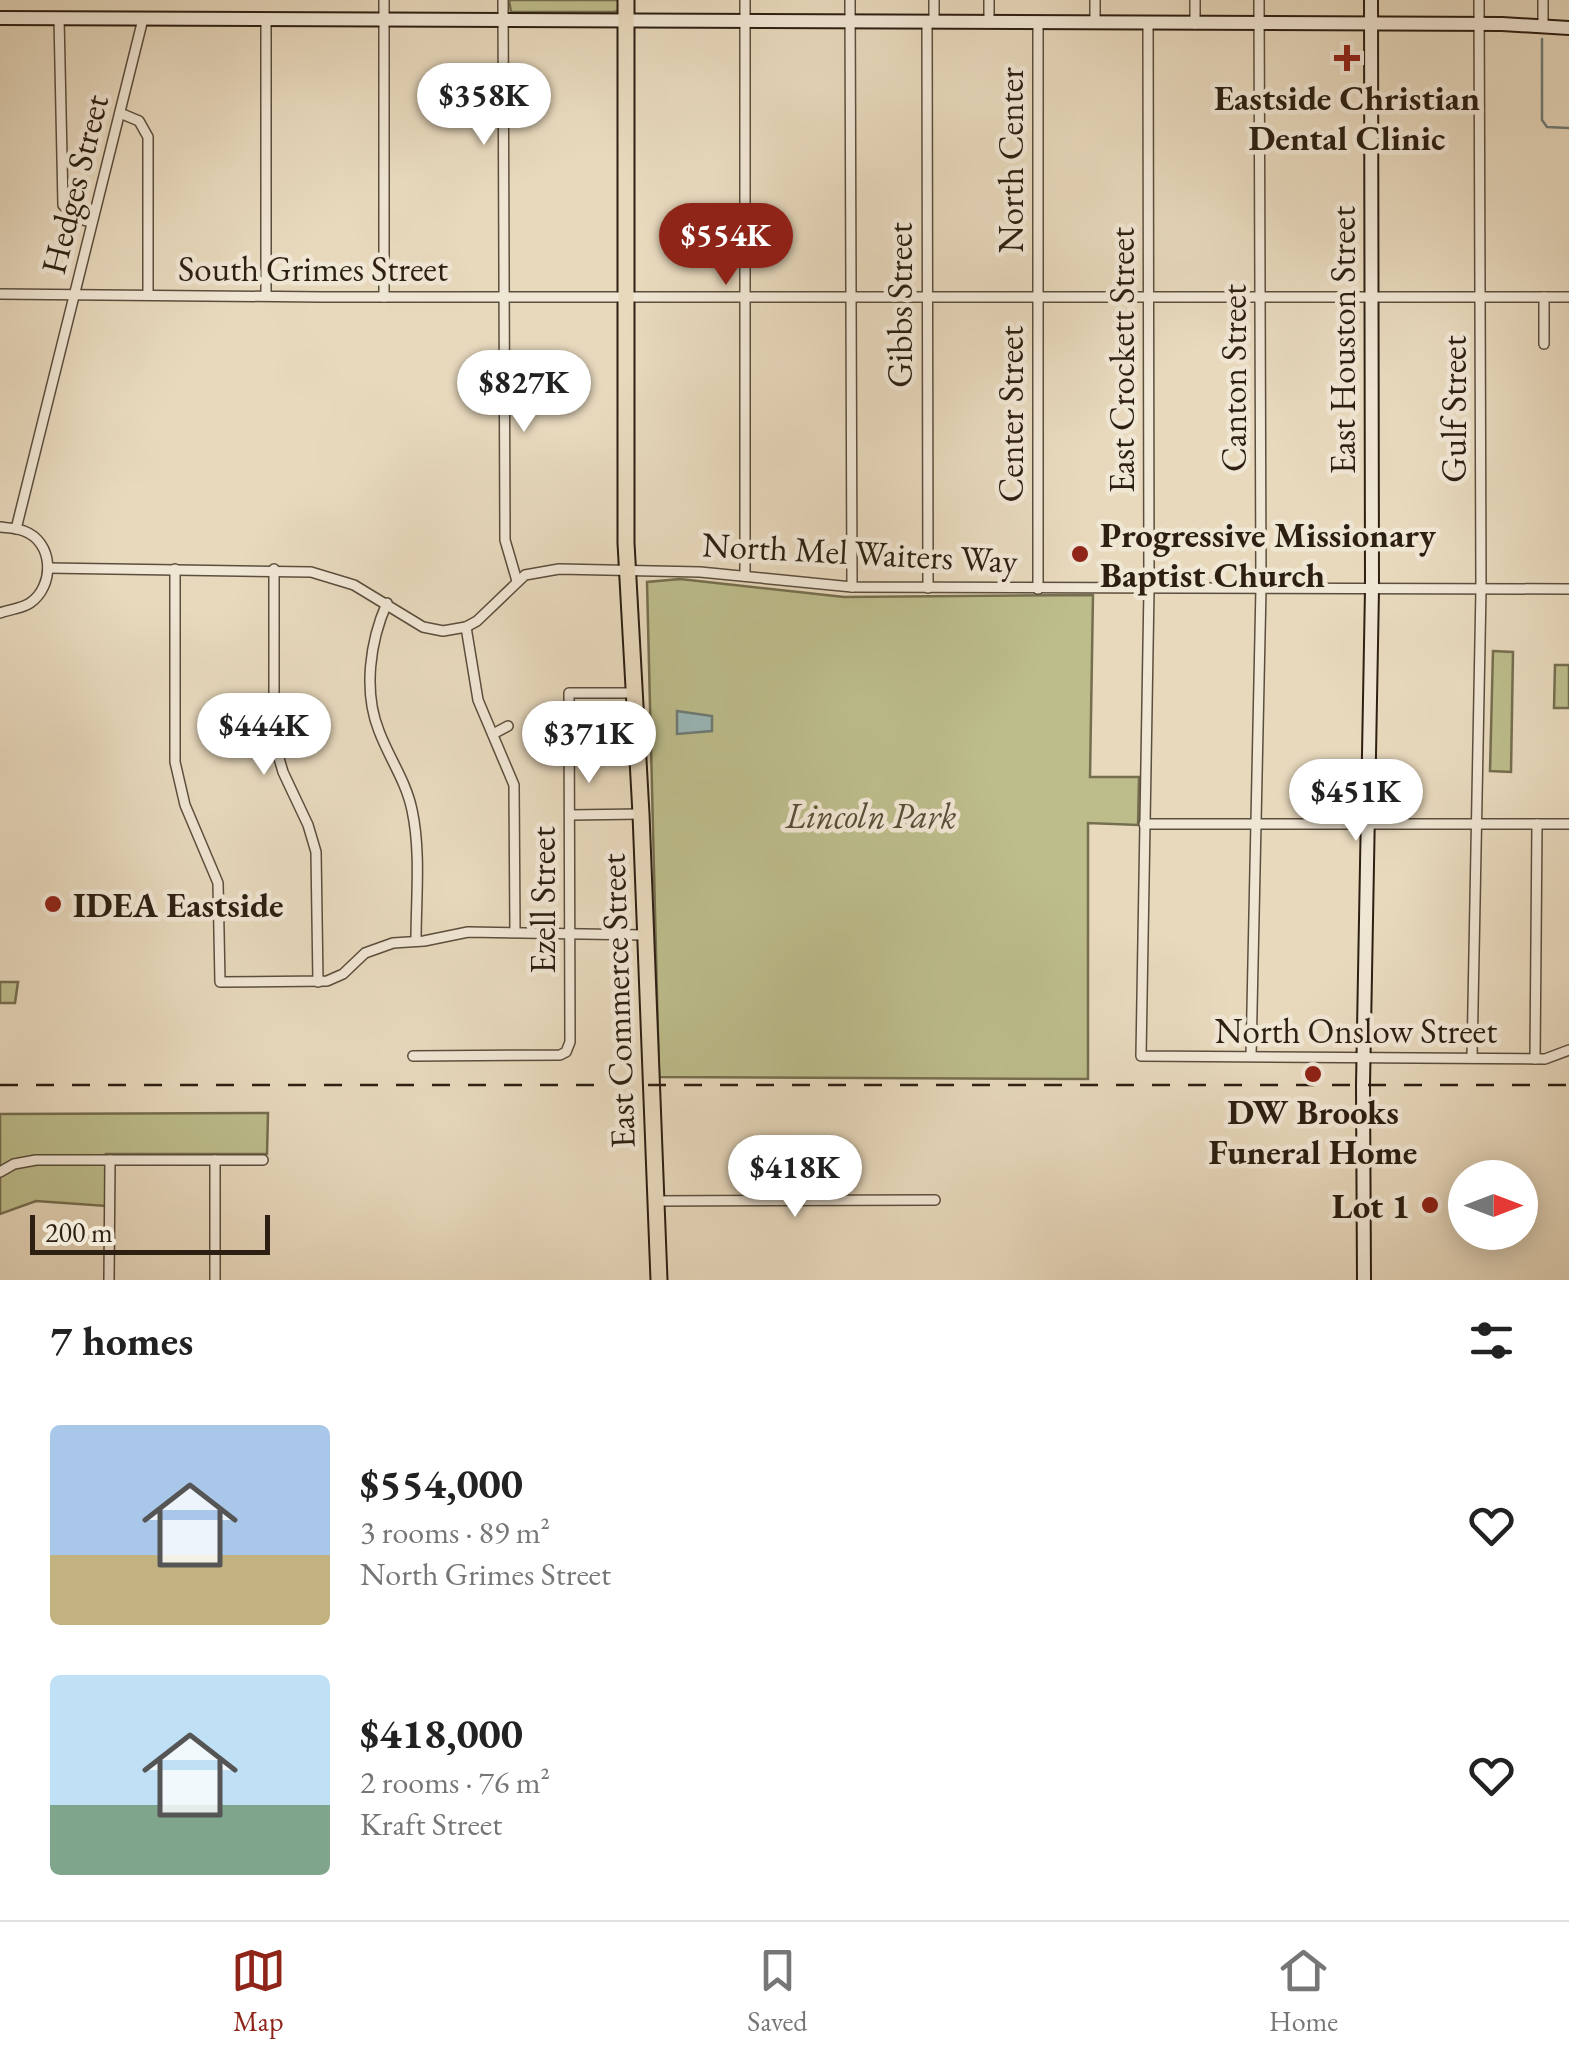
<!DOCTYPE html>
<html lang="en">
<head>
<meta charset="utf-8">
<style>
	body { margin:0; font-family:"EB Garamond",serif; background:#f2f2f2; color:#222; height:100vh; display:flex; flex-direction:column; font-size:38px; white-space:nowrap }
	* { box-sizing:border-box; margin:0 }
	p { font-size:32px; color:#767676 }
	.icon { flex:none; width:55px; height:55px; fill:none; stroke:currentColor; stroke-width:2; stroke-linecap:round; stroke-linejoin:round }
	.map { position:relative; height:1280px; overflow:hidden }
	.panel { display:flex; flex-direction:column; background:#fff; flex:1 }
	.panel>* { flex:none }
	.needle { width:65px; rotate:90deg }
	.tools { position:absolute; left:1448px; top:1160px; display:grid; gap:20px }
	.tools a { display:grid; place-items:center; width:90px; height:90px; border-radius:50%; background:#fff; box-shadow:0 5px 25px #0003; font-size:50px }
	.scale { position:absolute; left:30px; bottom:25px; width:240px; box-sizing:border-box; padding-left:10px; border:5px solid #2d1f12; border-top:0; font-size:28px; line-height:35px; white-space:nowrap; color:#2d1f12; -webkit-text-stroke:8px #f0e6d4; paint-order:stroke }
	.price { position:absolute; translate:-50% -85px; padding:0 22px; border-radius:35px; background:#fff; color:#222; font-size:32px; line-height:65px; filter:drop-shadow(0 2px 5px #0008) }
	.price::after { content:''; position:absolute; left:50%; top:60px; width:30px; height:22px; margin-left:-15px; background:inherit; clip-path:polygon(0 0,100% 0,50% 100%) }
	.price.current { background:#8f2418; color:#fff }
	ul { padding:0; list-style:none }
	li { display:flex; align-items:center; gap:30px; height:250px; padding:0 50px }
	li span { display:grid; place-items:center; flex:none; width:280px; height:200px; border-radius:10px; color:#555 }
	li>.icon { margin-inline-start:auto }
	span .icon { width:120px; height:120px; fill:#fffc; stroke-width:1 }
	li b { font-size:42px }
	h2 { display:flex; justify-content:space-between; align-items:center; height:120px; padding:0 50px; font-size:42px }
	.tab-bar { display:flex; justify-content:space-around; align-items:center; height:140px; border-top:2px solid #e0e0e0; background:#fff; font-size:28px; color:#767676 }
	.tab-bar a { display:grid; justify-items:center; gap:5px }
	.tab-bar .current { color:#8f2418 }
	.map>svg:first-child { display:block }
</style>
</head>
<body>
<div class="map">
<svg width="1569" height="1280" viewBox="0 0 1569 1280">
	<rect width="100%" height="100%" fill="#e8d9bd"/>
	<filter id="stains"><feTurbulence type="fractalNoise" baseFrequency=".002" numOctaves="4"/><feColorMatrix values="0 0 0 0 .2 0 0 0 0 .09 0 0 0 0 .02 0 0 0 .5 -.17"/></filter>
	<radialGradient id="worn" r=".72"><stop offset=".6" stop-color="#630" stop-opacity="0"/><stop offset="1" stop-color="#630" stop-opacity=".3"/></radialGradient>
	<g fill="#bdbd8c" stroke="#756e4f" stroke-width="2.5">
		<path d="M509,0H619L618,11L614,12H511Z"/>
		<path d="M680,579L844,597L1093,595L1090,777H1139L1138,825L1088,823V1079L659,1077L647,582Z"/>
		<path d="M1493,651L1513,652L1511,772L1490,771Z"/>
		<path d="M1555,665H1569V708H1554Z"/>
		<path d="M0,982H18L15,1003H0Z"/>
		<path d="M268,1113L267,1154H106V1206L36,1201L0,1214V1114Z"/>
	</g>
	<path fill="#9ab8ba" stroke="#6e7b77" stroke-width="2.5" d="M677,711L712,716V731L677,734Z"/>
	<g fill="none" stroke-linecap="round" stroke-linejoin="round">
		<path stroke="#6e7b77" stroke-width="2.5" d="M1542,39V120L1547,127L1569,128"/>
		<defs>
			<g id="minor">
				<path d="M503,0L505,540L517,581"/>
				<path d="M850,0L852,587"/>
				<path d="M934,0V22"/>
				<path d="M989,0V23"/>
				<path d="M1095,0V23"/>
				<path d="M1195,0V24"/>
				<path d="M1543,0V27"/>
				<path d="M59,18L63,205L77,218L90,222"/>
				<path d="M266,19V295"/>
				<path d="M927,22L928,588"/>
				<path d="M1038,23V589"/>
				<path d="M1148,23L1149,589L1141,1056L1545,1059L1569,1050"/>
				<path d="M120,113L139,121L148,137V294"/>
				<path d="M0,294L322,297H1569"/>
				<path d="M384,297V0"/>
				<path d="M1544,297V344"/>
				<path d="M0,527C8,528 16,528 24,531C54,542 55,586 30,603C21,609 10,609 0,613"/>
				<path d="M16,529L143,19"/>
				<path d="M48,568L311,572L354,585L423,627L443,631L466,627L477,621L525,575L559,569L700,572L852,587L1569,589"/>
				<path d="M175,569V762L185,805L218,883L220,982L327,981L343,974L365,953L393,943L424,941L468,932L643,935"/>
				<path d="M274,569V741L283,772L308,825L316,852L318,982"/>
				<path d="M745,576V0"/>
				<path d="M387,603C370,641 363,691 379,731C389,758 406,781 412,810C421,852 416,898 416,941"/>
				<path d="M466,627L478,700L514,785L515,932"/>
				<path d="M493,734L508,726"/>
				<path d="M570,815L641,814"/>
				<path d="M1144,824H1569"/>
				<path d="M413,1056L560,1055L566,1052L570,1042L569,693H634"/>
				<path d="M1251,1056L1261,588L1259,0"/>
				<path d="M1472,1058L1481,589L1479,0"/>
				<path d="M1535,1059L1537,824"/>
				<path d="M0,1172L14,1164L36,1160H263"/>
				<path d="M655,1201L935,1200"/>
				<path d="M109,1280L110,1160"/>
				<path d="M215,1280V1160"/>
			</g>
			<g id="secondary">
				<path d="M0,18L1502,24L1569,28"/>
				<path d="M1364,1280L1363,1085L1372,589L1371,0"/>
			</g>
			<path id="primary" d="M626,0V543L641,814L659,1280"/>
		</defs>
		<use href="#minor" stroke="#5c4e3d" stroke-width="12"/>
		<use href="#secondary" stroke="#2d1f12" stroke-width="16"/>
		<use href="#primary" stroke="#2d1f12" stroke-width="19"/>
		<use href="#minor" stroke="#f0e6d4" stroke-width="9"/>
		<use href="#secondary" stroke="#f0e6d4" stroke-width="12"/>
		<use href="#primary" stroke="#e8d9bd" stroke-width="15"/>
		<path stroke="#2d1f12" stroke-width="2.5" stroke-dasharray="18 18" stroke-linecap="butt" d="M0,1085H1569"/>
	</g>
	<g fill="#8f2418" stroke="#f0e6d4" stroke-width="4">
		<path d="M1342 43h10v10h10v10h-10v10h-10v-10h-10v-10h10z"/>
		<circle cx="1080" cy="554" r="10"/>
		<circle cx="53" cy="904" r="10"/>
		<circle cx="1313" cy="1074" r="10"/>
		<circle cx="1430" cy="1205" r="10"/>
	</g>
	<g text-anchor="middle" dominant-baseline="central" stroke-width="9" stroke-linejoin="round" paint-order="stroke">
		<g font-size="35" font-weight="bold" fill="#2d1f12" stroke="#f0e6d4">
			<text x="1347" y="97">Eastside Christian<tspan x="1347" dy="40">Dental Clinic</tspan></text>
			<text x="1100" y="534" text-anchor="start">Progressive Missionary<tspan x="1100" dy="40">Baptist Church</tspan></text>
			<text x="73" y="904" text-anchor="start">IDEA Eastside</text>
			<text x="1313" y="1111">DW Brooks<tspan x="1313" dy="40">Funeral Home</tspan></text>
			<text x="1410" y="1205" text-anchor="end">Lot 1</text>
		</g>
		<g font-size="35" fill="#2d1f12" stroke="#f0e6d4">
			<text transform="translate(1010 160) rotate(-90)">North Center</text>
			<text transform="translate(74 184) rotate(-76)">Hedges Street</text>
			<text x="313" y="268">South Grimes Street</text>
			<text transform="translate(899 305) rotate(-90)">Gibbs Street</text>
			<text transform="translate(1342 340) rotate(-90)">East Houston Street</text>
			<text transform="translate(1121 360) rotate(-90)">East Crockett Street</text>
			<text transform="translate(1233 378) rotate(-90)">Canton Street</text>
			<text transform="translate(1453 409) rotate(-90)">Gulf Street</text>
			<text transform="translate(1010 414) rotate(-90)">Center Street</text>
			<text transform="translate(860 552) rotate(3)">North Mel Waiters Way</text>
			<text transform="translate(542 900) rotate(-90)">Ezell Street</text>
			<text transform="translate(617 1001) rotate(-92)">East Commerce Street</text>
			<text x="1356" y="1030">North Onslow Street</text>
		</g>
		<g font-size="35" font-style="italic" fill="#584e37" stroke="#f0e6d4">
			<text x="871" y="815">Lincoln Park</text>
		</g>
	</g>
	<rect width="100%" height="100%" filter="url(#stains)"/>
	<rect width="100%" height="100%" fill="url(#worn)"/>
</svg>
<div class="tools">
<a><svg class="needle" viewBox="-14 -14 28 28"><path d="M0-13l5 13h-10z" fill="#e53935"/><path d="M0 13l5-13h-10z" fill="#767676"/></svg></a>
</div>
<div class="scale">200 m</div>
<b class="price" style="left:484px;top:148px">$358K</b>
<b class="price current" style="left:726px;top:288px">$554K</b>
<b class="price" style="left:524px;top:435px">$827K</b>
<b class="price" style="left:264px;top:778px">$444K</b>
<b class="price" style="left:589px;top:786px">$371K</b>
<b class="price" style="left:1356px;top:844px">$451K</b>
<b class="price" style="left:795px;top:1220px">$418K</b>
</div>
<section class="panel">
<h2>7 homes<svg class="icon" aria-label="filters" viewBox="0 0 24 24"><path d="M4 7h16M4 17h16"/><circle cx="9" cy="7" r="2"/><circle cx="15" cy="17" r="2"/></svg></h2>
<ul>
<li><span style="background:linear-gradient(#a9c7e8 65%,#c2b280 0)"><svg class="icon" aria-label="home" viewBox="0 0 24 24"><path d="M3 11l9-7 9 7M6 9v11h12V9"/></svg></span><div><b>$554,000</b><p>3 rooms · 89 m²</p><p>North Grimes Street</p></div><svg class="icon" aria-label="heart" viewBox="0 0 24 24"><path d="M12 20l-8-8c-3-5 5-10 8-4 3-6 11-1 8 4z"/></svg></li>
<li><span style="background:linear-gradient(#bfe0f5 65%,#7fa58c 0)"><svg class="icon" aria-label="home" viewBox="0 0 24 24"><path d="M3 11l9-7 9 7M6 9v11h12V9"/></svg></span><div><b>$418,000</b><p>2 rooms · 76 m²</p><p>Kraft Street</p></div><svg class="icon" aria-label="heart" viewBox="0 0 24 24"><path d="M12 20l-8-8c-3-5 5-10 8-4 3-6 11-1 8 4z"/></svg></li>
</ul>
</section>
<nav class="tab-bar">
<a class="current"><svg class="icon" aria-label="map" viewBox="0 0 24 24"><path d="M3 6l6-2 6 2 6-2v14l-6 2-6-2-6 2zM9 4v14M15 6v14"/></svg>Map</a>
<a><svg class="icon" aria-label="saved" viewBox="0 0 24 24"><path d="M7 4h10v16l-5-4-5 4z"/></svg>Saved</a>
<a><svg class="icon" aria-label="home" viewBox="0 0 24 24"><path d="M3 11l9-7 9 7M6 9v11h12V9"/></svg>Home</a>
</nav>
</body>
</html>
